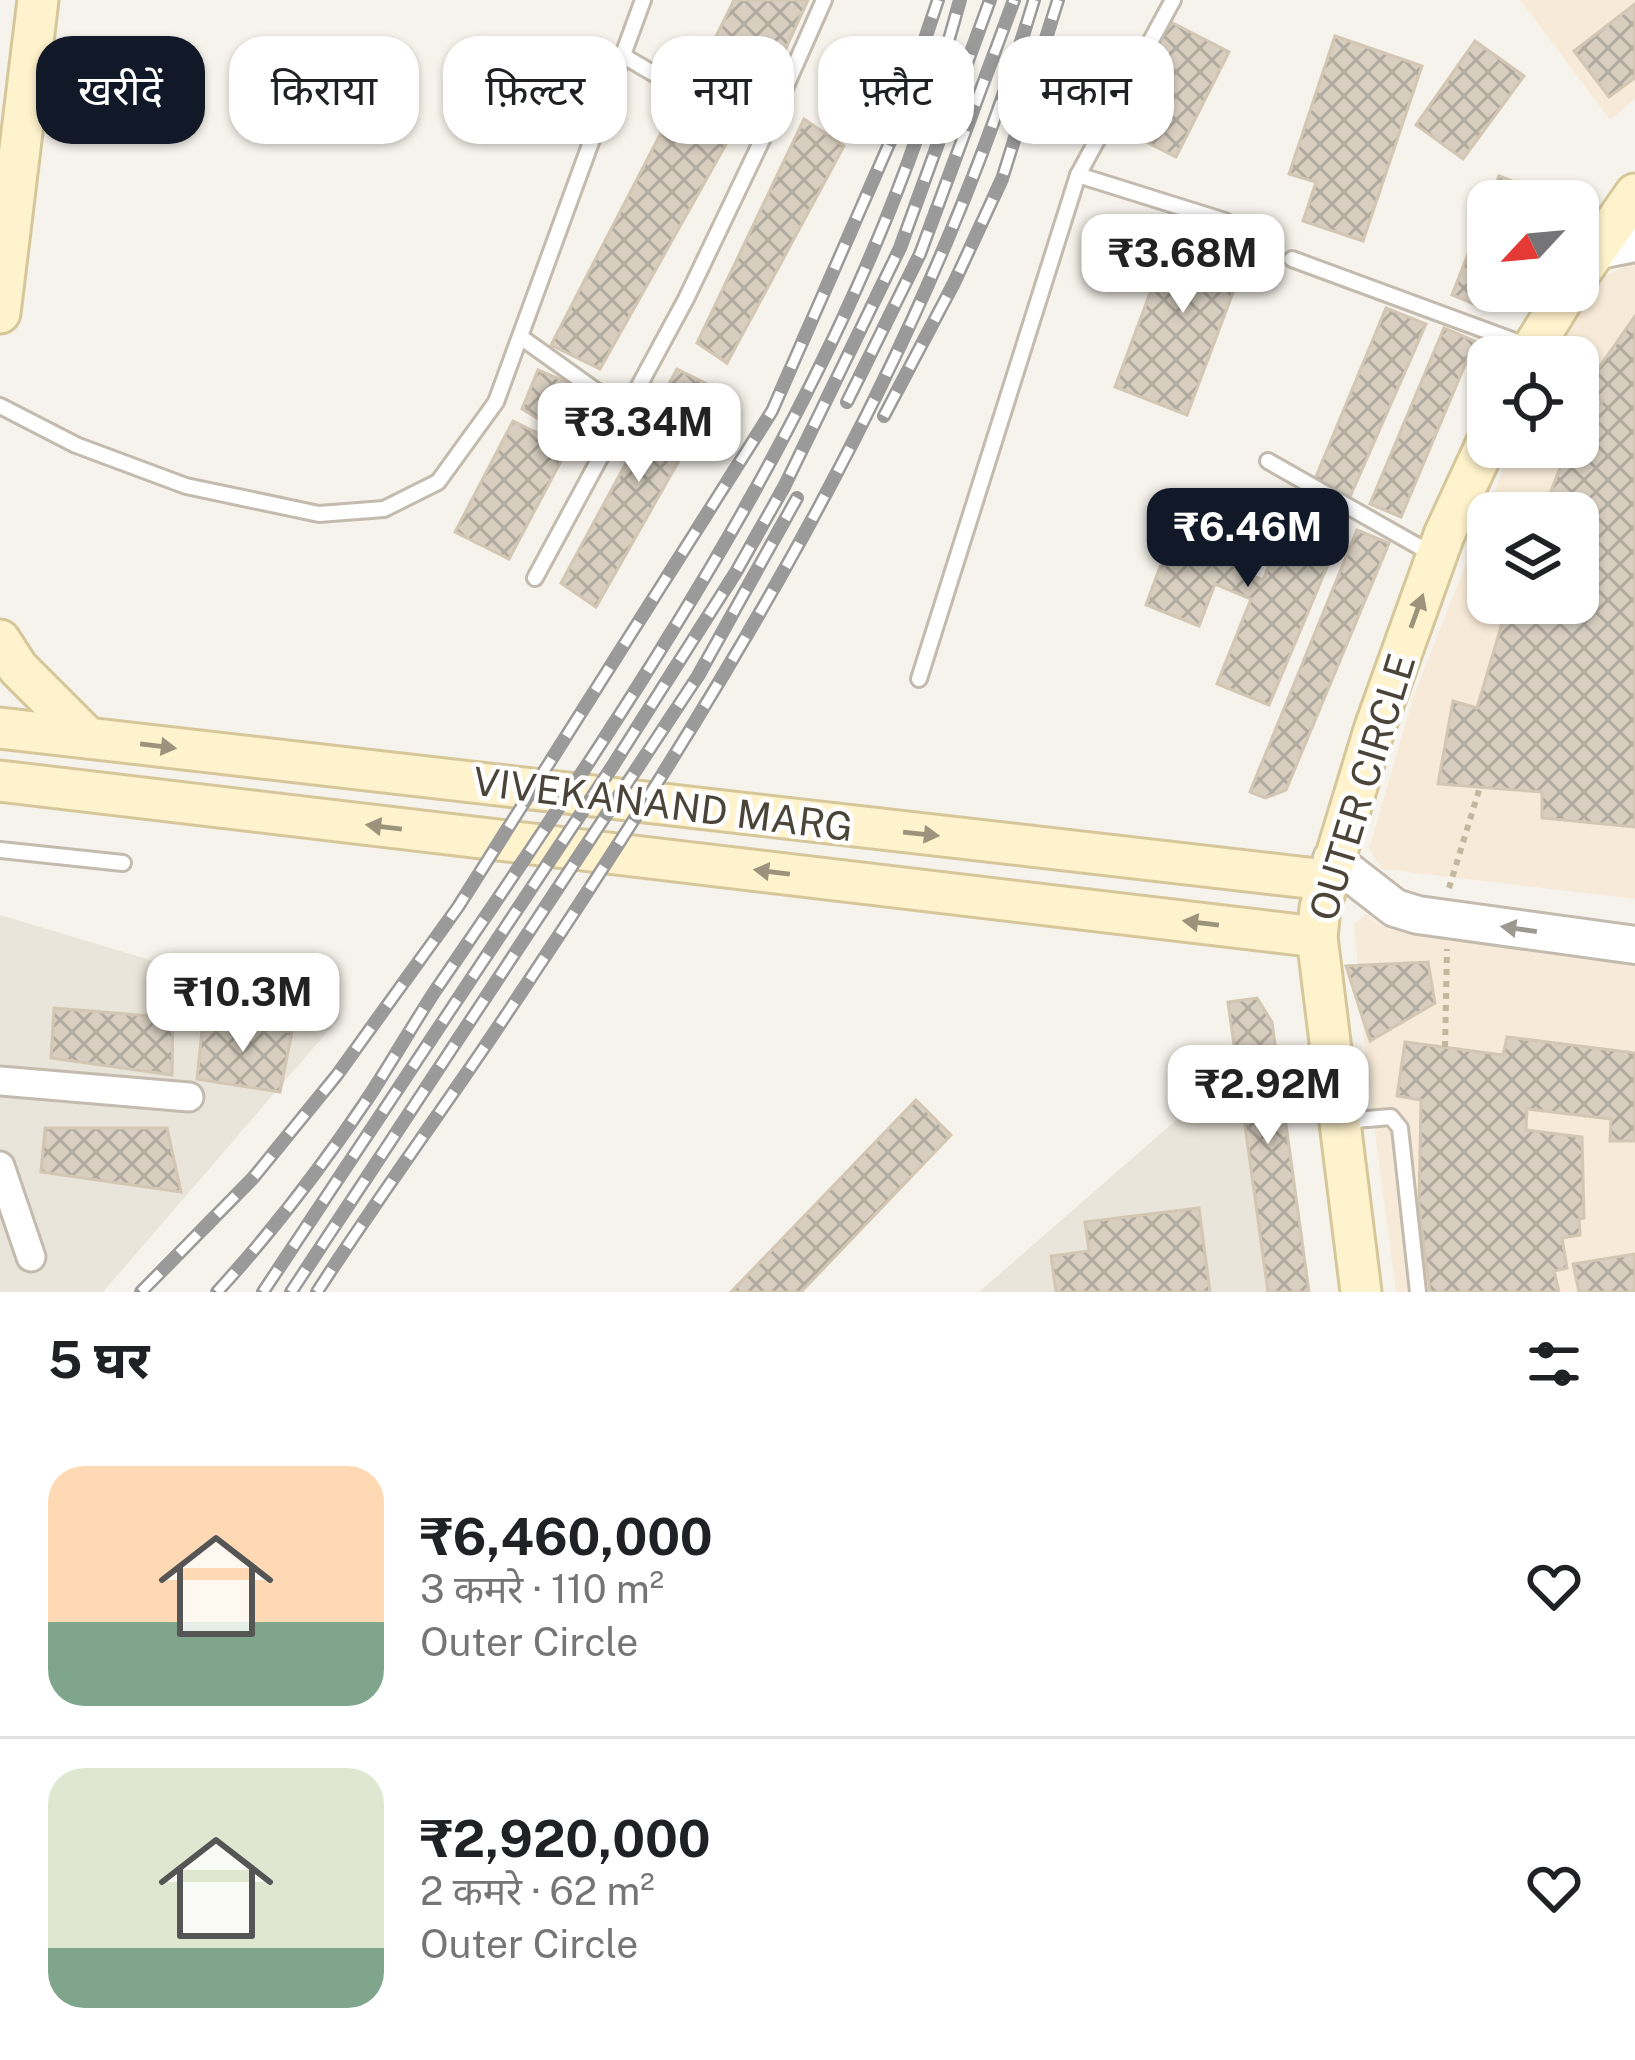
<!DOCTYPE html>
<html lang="hi">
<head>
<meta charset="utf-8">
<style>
	body { margin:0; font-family:"Public Sans","Noto Sans Devanagari",sans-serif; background:#f6f6f6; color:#202124; height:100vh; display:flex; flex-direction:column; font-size:45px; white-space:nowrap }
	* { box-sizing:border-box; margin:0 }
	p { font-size:39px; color:#757577 }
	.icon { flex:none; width:66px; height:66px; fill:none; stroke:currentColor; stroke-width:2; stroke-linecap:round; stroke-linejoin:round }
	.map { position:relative; height:1292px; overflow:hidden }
	.details { display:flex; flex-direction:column; background:#fff; flex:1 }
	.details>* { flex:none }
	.guide { position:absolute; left:36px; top:36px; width:1563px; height:108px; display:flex; gap:24px }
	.needle { width:78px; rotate:244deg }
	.buttons { position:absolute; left:1467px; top:180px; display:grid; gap:24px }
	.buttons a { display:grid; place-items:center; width:132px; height:132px; border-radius:24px; background:#fff; box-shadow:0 3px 9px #0004; font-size:60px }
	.price { position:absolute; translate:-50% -102px; padding:0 27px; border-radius:24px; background:#fff; color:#222; font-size:39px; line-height:78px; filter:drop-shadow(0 3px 6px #0008) }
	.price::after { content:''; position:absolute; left:50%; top:72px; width:36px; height:27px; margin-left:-18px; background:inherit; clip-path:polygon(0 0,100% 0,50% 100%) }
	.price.active { background:#111827; color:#fff }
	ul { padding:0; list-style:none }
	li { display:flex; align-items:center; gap:36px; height:300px; padding:0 48px }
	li+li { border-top:3px solid #e0e0e0 }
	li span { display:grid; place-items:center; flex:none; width:336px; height:240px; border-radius:36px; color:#555 }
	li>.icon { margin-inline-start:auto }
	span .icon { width:144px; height:144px; fill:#fffc; stroke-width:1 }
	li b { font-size:51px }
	h2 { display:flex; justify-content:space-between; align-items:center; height:144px; padding:0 48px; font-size:51px }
	.chip { padding:0 42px; border-radius:36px; background:#fff; box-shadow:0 3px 9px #0004; font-size:42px; line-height:108px }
	.chip.active { background:#111827; color:#fff }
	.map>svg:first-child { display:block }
</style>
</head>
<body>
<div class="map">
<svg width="1635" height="1292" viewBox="0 0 1635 1292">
	<defs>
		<pattern id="building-cross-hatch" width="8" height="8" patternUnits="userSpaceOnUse" patternTransform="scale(3)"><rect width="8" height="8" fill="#d8cfc1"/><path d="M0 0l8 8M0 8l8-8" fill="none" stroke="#b1aa9e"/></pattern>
	</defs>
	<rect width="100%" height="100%" fill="#f6f3ec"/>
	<g fill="#eae5da">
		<path d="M0,915L340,1017L103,1292H0Z"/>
		<path d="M1213,1088L1269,1093L1300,1292H979Z"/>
	</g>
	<g fill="#f7ead8" fill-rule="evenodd">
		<path d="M1520,0H1635V99L1610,120Z"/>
		<path d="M1635,261V899L1382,869L1369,849L1414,695L1512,447H1578V357H1553L1596,280ZM1488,513H1578V603H1488Z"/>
		<path d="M1366,914L1380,925L1396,929L1635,960V1292H1396L1366,1065L1354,924Z"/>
	</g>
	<g fill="url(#building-cross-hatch)" stroke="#d3c7b4" stroke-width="3">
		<path d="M734,0H808L760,105L696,77Z"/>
		<path d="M1635,4V78L1609,97L1574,51Z"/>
		<path d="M1165,19L1229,52L1176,157L1111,124Z"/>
		<path d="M1335,36L1422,66L1363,241L1303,221L1316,182L1289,174Z"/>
		<path d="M1475,41L1524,76L1463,159L1416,125Z"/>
		<path d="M676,104L734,130L600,369L551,345Z"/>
		<path d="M804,119L844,146L727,363L697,343Z"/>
		<path d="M1499,176L1533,189L1529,201H1489Z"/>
		<path d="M1488,203V291H1493L1486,309L1452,295Z"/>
		<path d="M1177,221L1252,242L1187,415L1115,387Z"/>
		<path d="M1386,308L1426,324L1349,499L1313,484Z"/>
		<path d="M1635,316V827L1542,818V792L1438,784L1453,701L1477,708L1508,603H1578V513H1542L1561,466L1574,447H1578V440L1602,402L1584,389Z"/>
		<path d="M1444,328L1475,341L1401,517L1370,504Z"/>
		<path d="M677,369L719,390L596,607L561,583Z"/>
		<path d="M538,370L574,385L560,432L522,409Z"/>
		<path d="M513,421L568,448L509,559L455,532Z"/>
		<path d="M1294,503L1345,524L1269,705L1217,684L1251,599L1215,584L1199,626L1146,605L1182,507L1250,536L1238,570L1263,580Z"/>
		<path d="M1357,530L1389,543L1286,790L1265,798L1250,792Z"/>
		<path d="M1428,962L1435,1003L1370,1041L1346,966Z"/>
		<path d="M1257,998L1272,1022L1309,1292H1268L1228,1002Z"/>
		<path d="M54,1008L173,1018L172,1075L51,1058Z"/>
		<path d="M203,1020L292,1032L280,1092L197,1079Z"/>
		<path d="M1507,1037L1635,1053V1141H1610L1611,1119L1527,1109L1526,1130L1582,1137L1584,1218L1579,1219L1580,1235L1562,1238L1567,1268L1554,1271L1559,1292H1430L1419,1208L1421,1100L1397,1096L1405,1042L1503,1055Z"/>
		<path d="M916,1100L951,1135L801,1292H731Z"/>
		<path d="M45,1128H167L181,1192L41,1172Z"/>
		<path d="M1199,1208L1210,1292H1056L1051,1256L1089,1251L1085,1222Z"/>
		<path d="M1635,1254V1292H1579L1573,1264Z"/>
	</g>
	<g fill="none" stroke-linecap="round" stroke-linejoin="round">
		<defs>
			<g id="service">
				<path d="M622,55L763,138L824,0"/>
				<path d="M1078,175L1225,221"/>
				<path d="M1292,259L1528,346"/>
				<path d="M522,338L627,413"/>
				<path d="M0,406L76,445L186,486L319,514L384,509L438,482L496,402L643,0"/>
				<path d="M1268,461L1432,554"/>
				<path d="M535,578L686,299L763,138"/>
				<path d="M919,679L1078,175L1173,0"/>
				<path d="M0,850L123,863"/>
				<path d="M1344,1121L1391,1117L1400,1128L1418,1292"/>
			</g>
			<g id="minor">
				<path d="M0,1081L189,1097"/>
				<path d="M0,1166L31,1257"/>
			</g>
			<g id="tertiary">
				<path d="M1594,251L1635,243"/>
				<path d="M1332,859L1395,908L1418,915L1635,945"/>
			</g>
			<g id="secondary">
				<path d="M1578,276L1635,194"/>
				<path d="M0,313L38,0"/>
				<path d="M1527,357L1568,291"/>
				<path d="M0,640L18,668L88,738"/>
				<path d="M0,728L1326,880"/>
				<path d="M0,781L1317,937"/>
				<path d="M1361,1292L1317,937L1320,908L1375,727L1444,535L1488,440"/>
			</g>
		</defs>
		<use href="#service" stroke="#c2bbae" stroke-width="20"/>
		<use href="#minor" stroke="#c2bbae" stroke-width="33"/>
		<use href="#tertiary" stroke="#c2bbae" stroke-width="42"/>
		<use href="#secondary" stroke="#d6c79b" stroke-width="45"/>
		<g stroke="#c4b79f" stroke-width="6" stroke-dasharray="6 6" stroke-linecap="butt">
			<path d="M1449,888L1480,787"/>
			<path d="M1445,1047L1447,949"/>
		</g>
		<use href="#service" stroke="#fff" stroke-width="14"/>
		<use href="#minor" stroke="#fff" stroke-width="27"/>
		<use href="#tertiary" stroke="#fff" stroke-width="36"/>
		<use href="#secondary" stroke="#fff3cd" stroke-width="39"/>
		<defs>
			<g id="rail">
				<path d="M847,402L920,254L1014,0"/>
				<path d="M884,416L954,283L1002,179L1058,0"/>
				<path d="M141,1292L253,1178L337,1075L458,907L772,411L893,135L938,0"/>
				<path d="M217,1292C271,1233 323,1165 368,1098C391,1063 412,1026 435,991C646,681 862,367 960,0"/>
				<path d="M263,1292L612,767L736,572L784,487L900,248L990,0"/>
				<path d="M291,1292L698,676L797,498"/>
				<path d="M317,1292C373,1205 434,1122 492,1036C708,714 922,375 1034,0"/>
			</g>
		</defs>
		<use href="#rail" stroke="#9a9a9a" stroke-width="14"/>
		<use href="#rail" stroke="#fff" stroke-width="9" stroke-dasharray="27" stroke-linecap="butt"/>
	</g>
	<defs><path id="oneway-solid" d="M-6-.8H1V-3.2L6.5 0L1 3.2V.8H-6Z" transform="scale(3)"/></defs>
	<g fill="#9c937c">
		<use href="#oneway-solid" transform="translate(1417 611) rotate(-70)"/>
		<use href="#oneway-solid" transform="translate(158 746) rotate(7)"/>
		<use href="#oneway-solid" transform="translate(384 827) rotate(-173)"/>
		<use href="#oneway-solid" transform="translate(921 834) rotate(6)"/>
		<use href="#oneway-solid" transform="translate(772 872) rotate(-173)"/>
		<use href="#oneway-solid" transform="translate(1201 923) rotate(-173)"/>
	</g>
	<use fill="#9c9892" href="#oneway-solid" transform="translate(1519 929) rotate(-172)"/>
	<g text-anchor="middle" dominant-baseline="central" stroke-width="9" stroke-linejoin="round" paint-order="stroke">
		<g font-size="39" fill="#4b4439" stroke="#fff">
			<text transform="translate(1362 787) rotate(-73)">OUTER CIRCLE</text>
			<text transform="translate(663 804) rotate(7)">VIVEKANAND MARG</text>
		</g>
	</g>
</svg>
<div class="buttons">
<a><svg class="needle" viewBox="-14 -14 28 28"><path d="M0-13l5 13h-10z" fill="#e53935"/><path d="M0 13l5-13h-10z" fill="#757577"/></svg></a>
<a><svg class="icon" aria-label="locate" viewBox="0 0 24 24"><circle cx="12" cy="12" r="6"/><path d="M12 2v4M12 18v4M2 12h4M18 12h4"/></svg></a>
<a><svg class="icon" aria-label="layers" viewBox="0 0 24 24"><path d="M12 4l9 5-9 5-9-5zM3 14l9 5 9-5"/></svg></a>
</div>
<b class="price" style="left:1183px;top:316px">₹3.68M</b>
<b class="price" style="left:639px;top:485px">₹3.34M</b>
<b class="price active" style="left:1248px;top:590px">₹6.46M</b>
<b class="price" style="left:243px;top:1055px">₹10.3M</b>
<b class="price" style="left:1268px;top:1147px">₹2.92M</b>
<div class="guide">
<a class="chip active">खरीदें</a>
<a class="chip">किराया</a>
<a class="chip">फ़िल्टर</a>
<a class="chip">नया</a>
<a class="chip">फ़्लैट</a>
<a class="chip">मकान</a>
</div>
</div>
<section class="details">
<h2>5 घर<svg class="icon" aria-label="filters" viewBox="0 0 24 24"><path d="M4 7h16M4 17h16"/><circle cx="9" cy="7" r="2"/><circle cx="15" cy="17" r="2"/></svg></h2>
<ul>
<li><span style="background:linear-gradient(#ffd9b3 65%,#7fa58c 0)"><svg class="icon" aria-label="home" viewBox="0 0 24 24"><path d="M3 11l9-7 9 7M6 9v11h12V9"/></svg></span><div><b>₹6,460,000</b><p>3 कमरे · 110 m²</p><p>Outer Circle</p></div><svg class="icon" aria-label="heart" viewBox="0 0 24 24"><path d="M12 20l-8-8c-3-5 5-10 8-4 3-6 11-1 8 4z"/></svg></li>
<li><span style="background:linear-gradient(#dfe7d0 75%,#7fa58c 0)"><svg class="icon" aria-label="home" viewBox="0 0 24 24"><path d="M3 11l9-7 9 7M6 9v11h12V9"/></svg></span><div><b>₹2,920,000</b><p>2 कमरे · 62 m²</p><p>Outer Circle</p></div><svg class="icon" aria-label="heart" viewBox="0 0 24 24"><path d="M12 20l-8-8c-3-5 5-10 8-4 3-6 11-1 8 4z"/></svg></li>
</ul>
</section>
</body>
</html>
